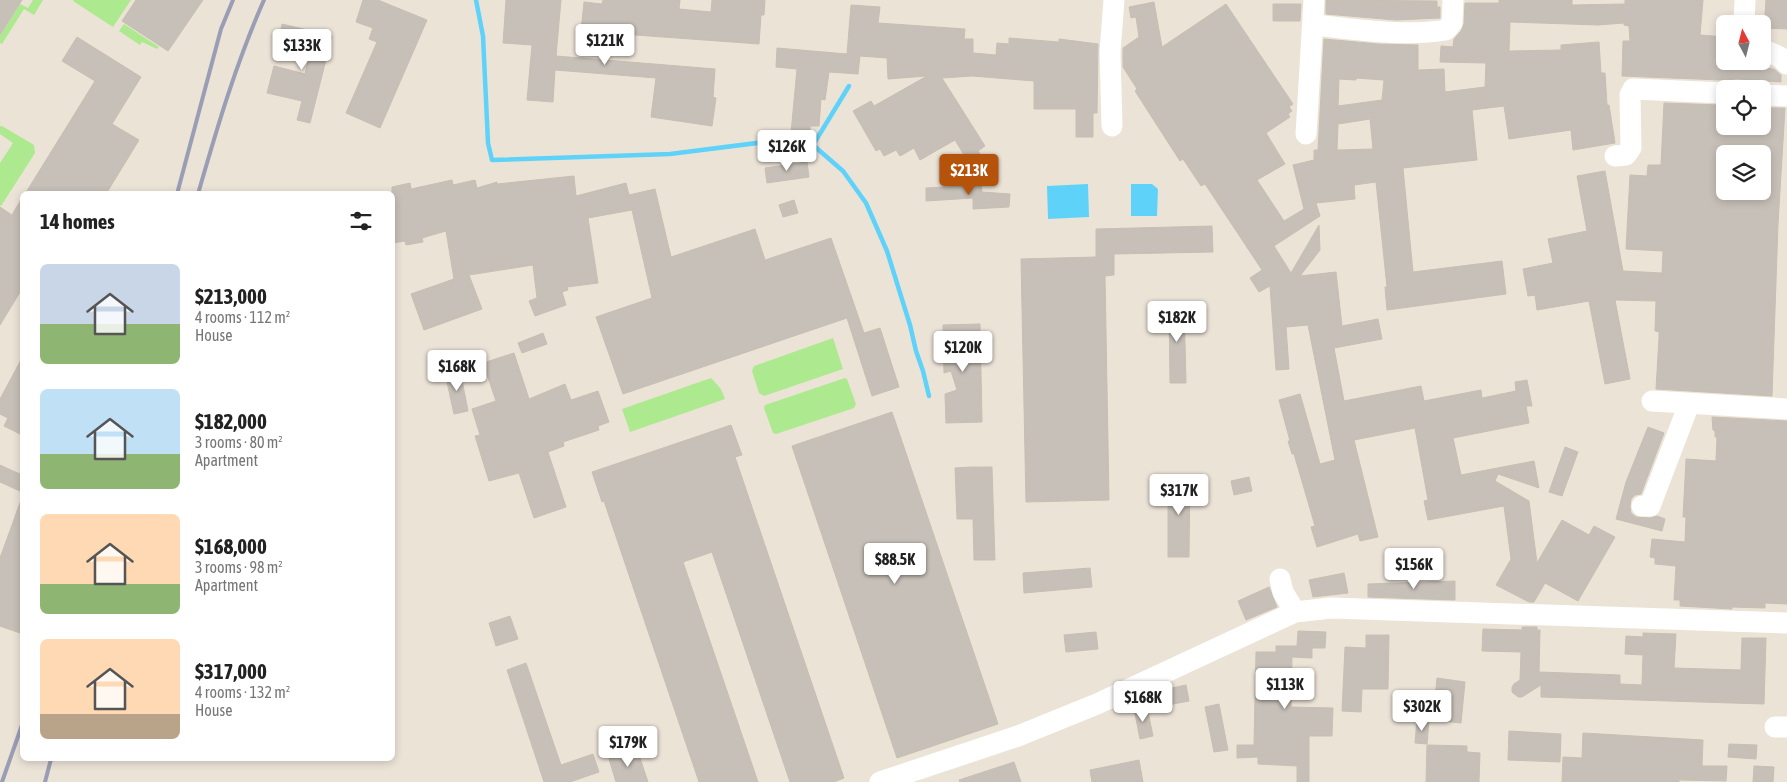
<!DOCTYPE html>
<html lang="en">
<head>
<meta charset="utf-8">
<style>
	body { margin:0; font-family:"Asap Condensed",sans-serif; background:#f6f6f6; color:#222; height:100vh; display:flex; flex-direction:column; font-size:19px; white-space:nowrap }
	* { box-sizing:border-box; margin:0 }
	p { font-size:16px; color:#767676 }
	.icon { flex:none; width:28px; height:28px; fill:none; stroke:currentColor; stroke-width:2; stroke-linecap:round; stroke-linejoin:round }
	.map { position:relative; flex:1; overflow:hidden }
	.drawer { position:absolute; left:20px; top:191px; width:375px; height:570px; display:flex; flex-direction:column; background:#fff; border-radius:8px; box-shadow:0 2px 8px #0003 }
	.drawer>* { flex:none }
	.needle { width:32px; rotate:353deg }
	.buttons { position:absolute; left:1716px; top:15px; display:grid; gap:10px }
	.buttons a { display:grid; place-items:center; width:55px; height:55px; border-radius:8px; background:#fff; box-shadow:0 2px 8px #0003; font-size:25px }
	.price { position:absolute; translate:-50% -42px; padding:0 11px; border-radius:5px; background:#fff; color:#222; font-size:16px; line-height:32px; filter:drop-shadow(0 1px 2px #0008) }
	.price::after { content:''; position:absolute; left:50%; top:30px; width:15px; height:11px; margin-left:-8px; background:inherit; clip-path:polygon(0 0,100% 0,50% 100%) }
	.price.active { background:#b45309; color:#fff }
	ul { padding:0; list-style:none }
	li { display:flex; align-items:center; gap:15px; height:125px; padding:0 20px }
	li span { display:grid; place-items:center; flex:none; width:140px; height:100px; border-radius:8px; color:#555 }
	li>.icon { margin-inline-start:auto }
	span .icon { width:60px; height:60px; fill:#fffc; stroke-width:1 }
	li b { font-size:21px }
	h2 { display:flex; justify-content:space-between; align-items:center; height:60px; padding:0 20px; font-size:21px }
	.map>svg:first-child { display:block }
</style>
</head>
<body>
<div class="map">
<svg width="1787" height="782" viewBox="0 0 1787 782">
	<rect width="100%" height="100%" fill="#ece3d7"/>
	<g fill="#ade98e">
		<path d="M33,0H43L34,15L24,9L2,44L0,43V36L20,4L28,8Z"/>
		<path d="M74,0H131L113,27L73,1Z"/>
		<path d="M124,24L159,47L157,49L142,42L140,45L119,31Z"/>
		<path d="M0,126H2L34,145L35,153L1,206L0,205V163L13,143L0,134Z"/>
		<path d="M833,338L843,369L764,396L759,393L752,371L754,366Z"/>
		<path d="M711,378L721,389L725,399L630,432L622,409Z"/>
		<path d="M845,378L847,379L856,404L854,408L776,434L773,433L764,408L765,405Z"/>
	</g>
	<g fill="#5fd2fa">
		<path d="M1088,184L1089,217L1048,219L1047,186Z"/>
		<path d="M1131,184H1152L1158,189L1157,216H1131Z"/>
	</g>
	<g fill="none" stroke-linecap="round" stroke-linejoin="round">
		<g stroke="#5fd2fa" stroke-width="4.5">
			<path d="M476,0L483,36L488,143L492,160L670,154L773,141L799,142L813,145L843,171L866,203L887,251L910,325L916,351L923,371L929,396"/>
			<path d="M813,145L849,86"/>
		</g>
	</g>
	<g fill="#c7c0b8" stroke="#c7bfb1" fill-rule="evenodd">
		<path d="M0,0H22L0,35Z"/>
		<path d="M136,0H203L168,51L122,21Z"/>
		<path d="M363,0H378L427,20L380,128L346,113L377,42L369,39L373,28L356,22Z"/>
		<path d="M506,0H561L556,56L715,69L713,97L716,98L712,126L651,117L656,78L555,70L553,102L527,100L532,45L503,43Z"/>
		<path d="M603,0H680L679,9L711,12L712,0H765L764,15H761L759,44L581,31L584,2L602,4Z"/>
		<path d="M1326,0L1437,1V7H1440V18L1396,20L1326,14Z"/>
		<path d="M1499,0H1572V5L1625,4V0H1703L1700,35L1725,37V61H1741V66L1774,69L1781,75V82L1738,79L1722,80L1622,76L1623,41H1630L1629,26L1624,25V23L1598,25L1510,22L1509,51L1561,50V45L1599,42L1601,73H1605L1607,105H1609L1615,143L1573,150L1571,130L1509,139L1504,106L1472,110L1477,160L1403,168L1413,272L1502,261L1506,294L1387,310L1385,287H1387L1376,182L1354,185L1355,199L1316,203L1320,216L1274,246L1291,273L1319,225L1320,250L1300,276L1336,272L1342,326L1378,319L1382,339L1334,348L1344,401L1421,386L1424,401L1481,390L1482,398L1516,391L1515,382L1527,380L1532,406H1526L1529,423L1453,438L1461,475L1534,461L1539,488L1498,474L1495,481L1529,501L1537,563L1562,520L1589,535L1594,526L1615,537L1578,601L1545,583L1534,602H1529L1496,585L1511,559L1504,506L1428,520L1424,501L1428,500L1415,428L1354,440L1378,537L1360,541L1358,534L1317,547L1311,527L1315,526L1294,454H1292L1288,441H1290L1279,400L1300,394L1320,464L1335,460L1308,325L1286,327L1289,369L1276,370L1270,286L1259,292L1250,278L1262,270L1205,184L1201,186L1183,159L1180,161L1135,91L1137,89L1123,67V48L1139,37L1136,17L1131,18L1129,7L1154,2L1162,47L1226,4L1293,104L1289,107L1292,111L1288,114L1290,117L1266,133L1285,164L1257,180L1284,221L1304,209L1293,165L1314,160V150H1318L1324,39L1378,44L1418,45V70L1444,69L1445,92L1485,87L1486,63L1440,62L1441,46L1453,47L1454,39L1461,31L1464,24L1465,3H1499ZM1356,78L1384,80L1382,100L1338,106L1339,79L1356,80ZM1370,119L1373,149L1337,150L1338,124Z"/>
		<path d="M1766,0H1787V29L1764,28Z"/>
		<path d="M1273,4H1301L1300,21H1273Z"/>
		<path d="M851,5L880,7L878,23L965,29L964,39H973V53L996,55L997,43L1009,44V38L1059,42V39L1098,44L1097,113H1093V137H1076V109H1034V81L972,76L942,78L985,146L978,151L984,160L972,168L955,140L920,160L914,148L900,156L896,150L884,156L880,149L876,151L853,111L871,101L874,106L927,76L888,79L887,58L860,56L858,74L829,72L825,100L821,99L819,126H810V135L791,133L797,69L776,67L777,48L847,54Z"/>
		<path d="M282,24L332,36L310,123L297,120L302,101L267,93L274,66L305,74L312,46L279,39Z"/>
		<path d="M77,37L141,77L112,124L139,140L106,194H25L95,81L62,61Z"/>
		<path d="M1664,103L1720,105L1719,126H1762V108H1785L1778,224L1772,396L1656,389L1659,338V332L1655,331L1656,301L1615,300L1630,379L1605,384L1589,301L1537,310L1535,295L1528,296L1523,269L1553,263L1548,239L1587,231L1577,176L1605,171L1623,271L1662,273L1663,251L1626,249L1630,175L1647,176L1648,165H1661ZM1725,154H1765L1762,191H1725Z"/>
		<path d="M807,162L809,177L767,183L765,168Z"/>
		<path d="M574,176L576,196L626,183L629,195L655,189L671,257L755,229L765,260L831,238L864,333L880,328L899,387L872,396L847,318L623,394L596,317L652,298L632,210L588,218L598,283L567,287L568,290L562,292L566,305L535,316L529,301L537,298L533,265L469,275L482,309L424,330L411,294L454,279L446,231L422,238L423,242L406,245L405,241L392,243V187L410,183L411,189L452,180L453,185L475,180L477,188L497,182V184Z"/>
		<path d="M981,185L982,192L1010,194L1009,207L973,209V198L926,201V188Z"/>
		<path d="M22,198V289L0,325V207L12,215Z"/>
		<path d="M794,200L798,213L783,217L779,205Z"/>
		<path d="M1212,226L1213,252L1114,254V275L1105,276L1109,500L1026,502L1021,259L1096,257V229Z"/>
		<path d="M1169,303H1184L1186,383H1170Z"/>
		<path d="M980,324L982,422L946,423L945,394L957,390L951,371L944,373L943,325Z"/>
		<path d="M543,333L547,344L522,353L518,343Z"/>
		<path d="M514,353L529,399L565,384L571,400L598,391L609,422L598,426L599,430L563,442L564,446L548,452L566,507L534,518L519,473L489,481L475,436L480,435L472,409L496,401L483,363Z"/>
		<path d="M22,358V435L4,426L8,418L0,414V399Z"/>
		<path d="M460,370L468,411L454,414L445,373Z"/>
		<path d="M892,412L998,724L897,758L792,446Z"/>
		<path d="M1712,417L1787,421V604L1765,603V608L1732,607V609L1680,606V600H1674L1676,566L1655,564V558L1650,557L1652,539L1685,542L1686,517H1683L1686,459L1716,461L1717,437H1715V431L1713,430Z"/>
		<path d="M731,425L742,455L735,457L844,778L834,782H790L712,552L683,562L758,782H699L604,501L602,502L592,472Z"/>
		<path d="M1648,427L1664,433L1641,494L1635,495L1631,499L1630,506L1631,513L1636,517L1650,518L1657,516L1665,519L1662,531L1616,519L1626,482Z"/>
		<path d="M1565,447L1578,452L1562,496L1549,492Z"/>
		<path d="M0,465L22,475V492L0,482Z"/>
		<path d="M971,467H992L995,560H974L973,519H957L955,468Z"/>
		<path d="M1168,476H1190L1189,557H1168Z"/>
		<path d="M1249,477L1252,491L1234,495L1231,481Z"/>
		<path d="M21,500H22V625L20,633L0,626V558Z"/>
		<path d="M1090,568L1092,587L1024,593L1023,573Z"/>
		<path d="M1344,573L1348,593L1313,597L1309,580Z"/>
		<path d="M1455,581V600L1368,597V584Z"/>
		<path d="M1269,587L1277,607L1246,620L1238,601Z"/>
		<path d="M510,616L518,639L496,646L489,623Z"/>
		<path d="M1522,627H1537V630H1540L1539,672L1620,675V684L1642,685L1643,655L1625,654L1626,636L1643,637V633L1676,634L1674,668L1741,670L1742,638H1766L1764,704L1541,697V685L1522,697H1518L1512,692V687L1514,684L1520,680L1521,652L1482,651L1483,629L1522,630Z"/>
		<path d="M1298,631L1326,632L1325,648H1312V658L1292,657L1291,707L1333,708L1332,736H1309V782H1297V766L1258,764V757L1237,758V745H1254L1256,652H1276V646H1297Z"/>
		<path d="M1096,632L1098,649L1066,652L1064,635Z"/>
		<path d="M1366,635H1389L1388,689H1362L1361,712L1342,711L1345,647L1366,648Z"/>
		<path d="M526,663L561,765L593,754L599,772L570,782H544L507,670Z"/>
		<path d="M1437,678L1465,682L1461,723L1433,720Z"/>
		<path d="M1186,685L1189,701L1152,708L1149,693Z"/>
		<path d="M1219,704L1228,750L1214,752L1205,707Z"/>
		<path d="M1147,707L1153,736L1140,739L1134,709Z"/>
		<path d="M1417,719L1429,720L1427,744L1415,743Z"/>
		<path d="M1509,731L1561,734L1560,762L1508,760Z"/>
		<path d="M1583,733L1703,740L1702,766H1727L1726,781L1679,780V782H1562L1563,757L1582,758Z"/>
		<path d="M1729,744L1757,745L1756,759L1728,757Z"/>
		<path d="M1427,745L1467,746V752L1480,753L1479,782H1426Z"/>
		<path d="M637,749L648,782H616L609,759Z"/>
		<path d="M1139,760L1143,782H1092L1090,770Z"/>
		<path d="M1014,762L1021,782H960L959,780Z"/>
		<path d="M1754,766L1774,767L1773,782H1753Z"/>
	</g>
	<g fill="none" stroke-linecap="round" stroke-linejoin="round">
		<g stroke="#fff" stroke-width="21">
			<path d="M1744,24L1745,0"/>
			<path d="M1313,25C1356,29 1402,37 1446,30L1452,23L1453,0"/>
			<path d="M1762,49L1780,57L1787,64"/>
			<path d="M1762,95L1787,96"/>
			<path d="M1112,126L1110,52L1114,0"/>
			<path d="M1306,134L1314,0"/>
			<path d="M1615,156L1626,155L1631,148L1630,95L1633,89L1725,93"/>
			<path d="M1652,401L1787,409"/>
			<path d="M1642,506H1650L1689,404"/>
			<path d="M1280,579L1283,592L1295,612"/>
			<path d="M1775,727H1787"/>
			<path d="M880,782L1018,736L1097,704L1295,612L1331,608L1787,623"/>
		</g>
		<g stroke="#9a9eb5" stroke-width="4">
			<path d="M177,194L221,29L233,0"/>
			<path d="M198,194C217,128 236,63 264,0"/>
			<path d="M2,782L22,725"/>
			<path d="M45,782L51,759"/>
		</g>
	</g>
</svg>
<div class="buttons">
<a><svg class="needle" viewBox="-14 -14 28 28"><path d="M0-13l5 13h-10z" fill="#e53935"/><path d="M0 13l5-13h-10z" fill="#767676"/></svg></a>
<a><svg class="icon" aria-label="locate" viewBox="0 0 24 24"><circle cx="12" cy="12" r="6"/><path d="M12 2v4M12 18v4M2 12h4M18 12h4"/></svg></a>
<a><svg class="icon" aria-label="layers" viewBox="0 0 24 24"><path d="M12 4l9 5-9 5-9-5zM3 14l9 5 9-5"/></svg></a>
</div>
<b class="price" style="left:605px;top:66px">$121K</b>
<b class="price" style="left:302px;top:71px">$133K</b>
<b class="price" style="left:787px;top:172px">$126K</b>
<b class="price active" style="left:969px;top:196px">$213K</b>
<b class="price" style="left:1177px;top:343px">$182K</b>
<b class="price" style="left:963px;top:373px">$120K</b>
<b class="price" style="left:457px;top:392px">$168K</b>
<b class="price" style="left:1179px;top:516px">$317K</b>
<b class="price" style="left:895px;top:585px">$88.5K</b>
<b class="price" style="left:1414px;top:590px">$156K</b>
<b class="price" style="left:1285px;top:710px">$113K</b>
<b class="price" style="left:1143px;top:723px">$168K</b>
<b class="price" style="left:1422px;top:732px">$302K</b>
<b class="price" style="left:628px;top:768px">$179K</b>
<section class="drawer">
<h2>14 homes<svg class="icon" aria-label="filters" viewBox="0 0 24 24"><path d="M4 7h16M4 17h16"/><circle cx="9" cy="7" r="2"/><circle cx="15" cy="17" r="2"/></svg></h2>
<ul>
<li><span style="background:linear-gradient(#c9d6e8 60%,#8fb573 0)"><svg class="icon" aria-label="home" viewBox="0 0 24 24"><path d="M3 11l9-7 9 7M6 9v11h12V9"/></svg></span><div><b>$213,000</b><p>4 rooms · 112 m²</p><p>House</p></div></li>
<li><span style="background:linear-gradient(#bfe0f5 65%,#8fb573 0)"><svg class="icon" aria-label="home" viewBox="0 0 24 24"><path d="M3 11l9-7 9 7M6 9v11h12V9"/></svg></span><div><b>$182,000</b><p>3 rooms · 80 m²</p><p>Apartment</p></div></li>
<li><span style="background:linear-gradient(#ffd9b3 70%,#8fb573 0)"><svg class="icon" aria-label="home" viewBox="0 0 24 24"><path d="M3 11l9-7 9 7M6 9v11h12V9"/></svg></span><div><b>$168,000</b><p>3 rooms · 98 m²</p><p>Apartment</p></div></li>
<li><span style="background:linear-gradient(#ffd9b3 75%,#b9a48a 0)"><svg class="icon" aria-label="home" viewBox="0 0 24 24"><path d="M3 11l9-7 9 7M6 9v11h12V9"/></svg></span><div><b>$317,000</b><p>4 rooms · 132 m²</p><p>House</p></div></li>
</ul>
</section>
</div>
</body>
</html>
